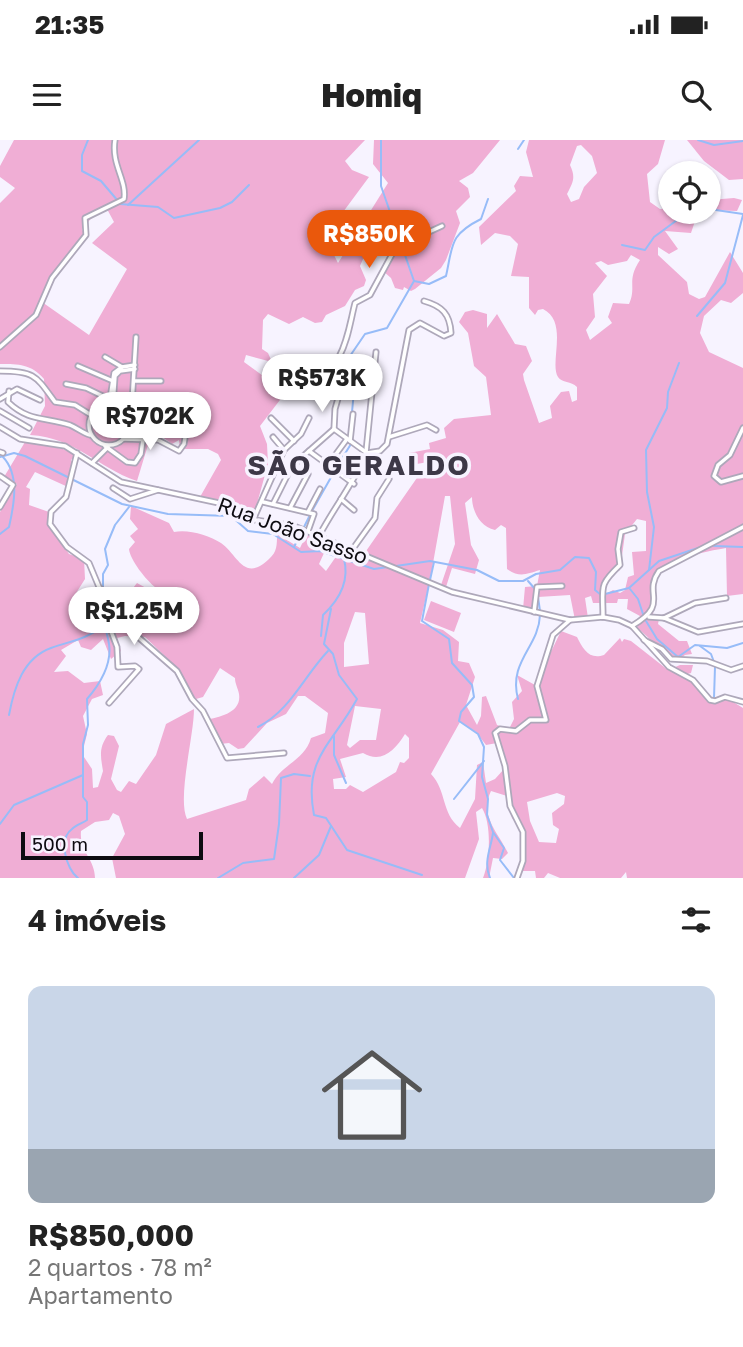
<!DOCTYPE html>
<html lang="pt">
<head>
<meta charset="utf-8">
<style>
	body { margin:0; font-family:"Golos Text",sans-serif; background:#f2f2f2; color:#222; height:100vh; display:flex; flex-direction:column; font-size:26px; white-space:nowrap }
	* { box-sizing:border-box; margin:0 }
	p { font-size:23px; color:#767676 }
	.icon { flex:none; width:38px; height:38px; fill:none; stroke:currentColor; stroke-width:2; stroke-linecap:round; stroke-linejoin:round }
	.map { position:relative; height:738px; overflow:hidden }
	.side { display:flex; flex-direction:column; background:#fff; flex:1 }
	.side>* { flex:none }
	.fabs { position:absolute; left:658px; top:21px; display:grid; gap:14px }
	.fabs a { display:grid; place-items:center; width:63px; height:63px; border-radius:50%; background:#fff; box-shadow:0 2px 5px #0004; font-size:35px }
	.scale { position:absolute; left:21px; bottom:18px; width:182px; box-sizing:border-box; padding-left:7px; border:4px solid #0d0b11; border-top:0; font-size:19px; line-height:24px; white-space:nowrap; color:#0d0b11; -webkit-text-stroke:5px #f7f3ff; paint-order:stroke }
	.price { position:absolute; translate:-50% -60px; padding:0 16px; border-radius:24px; background:#fff; color:#222; font-size:23px; line-height:46px; filter:drop-shadow(0 2px 4px #0008) }
	.price::after { content:''; position:absolute; left:50%; top:42px; width:21px; height:16px; margin-left:-10px; background:inherit; clip-path:polygon(0 0,100% 0,50% 100%) }
	.price.current { background:#ea580c; color:#fff }
	ul { padding:0; list-style:none }
	li { display:grid; align-content:center; gap:14px; height:371px; padding:0 28px }
	li span { display:grid; place-items:center; height:217px; border-radius:14px; color:#555 }
	li>.icon { margin-inline-start:auto }
	span .icon { width:126px; height:126px; fill:#fffc; stroke-width:1 }
	li b { font-size:30px }
	h2 { display:flex; justify-content:space-between; align-items:center; height:84px; padding:0 28px; font-size:30px }
	.status { display:flex; justify-content:space-between; align-items:center; height:49px; padding:0 35px; background:#fff; direction:ltr }
	.status svg { height:19px; fill:currentColor }
	header { display:flex; justify-content:space-between; align-items:center; height:91px; padding:0 28px; background:#fff; font-size:32px; font-weight:800 }
	.map>svg:first-child { display:block }
</style>
</head>
<body>
<div class="status"><b>21:35</b><svg viewBox="0 0 49 12"><path d="M0 12V9h3v3zM5 12V6h3v6zM10 12V3h3v9zM15 12V0h3v12zM26 1h20v11H26zM47 4h2v5h-2z"/></svg></div>
<header><svg class="icon" aria-label="menu" viewBox="0 0 24 24"><path d="M4 6h16M4 12h16M4 18h16"/></svg>Homiq<svg class="icon" aria-label="search" viewBox="0 0 24 24"><circle cx="10" cy="10" r="6"/><path d="M15 15l6 6"/></svg></header>
<div class="map">
<svg width="743" height="738" viewBox="0 0 743 738">
	<rect width="100%" height="100%" fill="#f7f3ff"/>
	<g fill="#f0aed5" fill-rule="evenodd">
		<path d="M14,0H365L345,21L352,30L369,37L329,91L327,101L338,123L388,43L373,24L374,0H500L473,33L459,41L468,48L470,57L456,71L460,83L446,120L441,128L415,149L411,151L404,147L403,150L395,148L391,138L383,131L395,104L393,97H388L363,119L360,126L366,140L364,146L355,150L345,166L326,175L322,182L315,183L303,177L289,184L268,174L263,180L262,209L268,213L272,222L246,215L244,222L278,247L283,256L260,286L267,304L268,324L253,378L226,363L200,357L221,320L218,314L208,309H180L179,300L172,304L161,296L151,295L137,341C96,327 77,298 30,295L45,266L44,239C31,224 19,224 0,224V63L15,48L0,37V26ZM107,69L114,82L92,103L127,129L89,195L42,162L58,130L85,96L82,89L95,74Z"/>
		<path d="M529,0H665L658,24L647,34L650,62L660,69L670,68V72H702L696,78L691,93L665,91L678,109L669,114L658,107V115L687,142L689,154L699,159L705,157L730,112L743,133V153L731,163L721,160L704,176L700,193L709,212L743,228V454L727,456L726,408C708,411 659,420 655,443C653,453 654,466 653,476L659,479L658,484L679,501H687L692,514L685,515L680,519C663,517 650,497 637,488L640,476L627,469L628,459H618L617,463H593L591,456L585,458L588,478L575,480L570,455L538,457L536,472L523,469L525,447L537,446L540,430C526,434 520,438 507,429L506,388L501,385L495,390C480,387 472,371 472,357L465,363L471,405L479,420L475,434L452,428L446,447L441,445L455,404L450,356H445L430,440L364,414L428,322L411,325L409,313L430,309L429,303L446,298L444,288L454,279L491,275L486,237L474,226L468,193L459,182L465,172L473,170L487,174V188L497,174L515,204L526,206L532,221L523,234L524,240L539,283L552,278L550,266L561,252L569,251L572,262L577,260V247C571,241 562,243 558,237C549,223 569,182 543,169L538,170L535,175L529,168V137L511,136L518,104L510,96L495,93L481,105L479,87L516,51L514,46L520,36L533,37L526,12ZM581,5L592,16L597,33L584,47L579,59L571,62L567,54C573,42 576,38 570,25L577,6ZM631,115L640,120C626,141 637,146 629,164L613,163L608,177L612,183L590,200L586,190L595,177L593,154L607,136L595,123L601,121L608,125L627,121ZM637,379L646,381V411L632,412L634,435L628,437L625,450L620,453L613,450L604,455L609,436L620,430L625,394Z"/>
		<path d="M687,0H743V39L729,40L704,21Z"/>
		<path d="M734,58L742,60L737,71L709,70V60Z"/>
		<path d="M25,302L63,309L76,315L71,320L74,326L68,347L35,332L26,347L30,349L29,365L49,372V383L69,414L84,419L85,439L73,458L87,470L93,458H125L137,443L157,454L156,448C146,440 130,420 129,409L135,402L130,396L138,389L130,379L131,366L169,383L174,392C188,389 209,395 221,403C238,415 244,443 269,419C277,412 277,405 277,394L300,408L307,393L329,402L319,424L326,431L342,408L429,444L420,483L443,490L459,502L458,521L469,523L475,537L466,565L477,585L481,576L482,557L486,556L497,585L509,589L514,579L512,562L522,551L517,535L535,545L561,491L577,497C583,509 589,520 604,515L620,498L622,502L624,499L631,501L668,530L680,525H693L691,533L684,535L698,543L704,556L718,562L725,557L743,568V738H627L626,732L621,738H560L548,733L544,738H536L535,731H520L522,689L512,678L507,656L491,651C479,676 499,694 508,713L502,719L493,718L489,738H483C490,721 492,684 482,668L476,672L479,699L465,738H116L112,718L125,694L119,676L113,673L109,680L95,682L81,691C79,711 95,719 95,738H0V372L17,344L4,337ZM355,472L365,473L369,524L344,527V503ZM125,496L145,497L172,523L189,554L196,559L203,557L220,528L235,538C235,544 238,548 239,554C242,573 219,577 206,580L220,604L229,603L238,609L244,608L267,583L286,574L298,556H305L328,573L325,593L311,598C305,620 282,624 272,644L264,636L249,649L246,660L187,679C177,658 194,596 194,569L166,584L156,615L136,644L129,641L121,652L117,650L111,639L119,606L114,596L108,595C98,608 101,618 103,631L98,647L93,648L92,629L82,614L87,594L83,576L92,559L103,555L100,541L84,543L68,531L54,532L66,516L61,510L78,500L81,507L91,510L103,499L111,519L121,511L117,498ZM355,566L381,569L376,600H360L350,608L347,605ZM460,582L476,592L486,605L497,603L504,629L495,639L486,643L483,622L477,625L475,659L460,688C441,673 447,651 431,634ZM405,594L409,598V618L404,623L400,622L396,632L363,652L350,645L346,649H334L333,639L346,637L340,619L363,613C382,624 395,610 405,594ZM557,653L565,656L564,664L552,673L553,685L559,689L556,703L539,702L530,681L527,662Z"/>
		<path d="M431,461L461,473L454,492L424,480Z"/>
	</g>
	<g fill="none" stroke-linecap="round" stroke-linejoin="round">
		<g stroke="#97bcf8" stroke-width="2">
			<path d="M88,0L82,15V31L101,41L118,61"/>
			<path d="M381,0V46L414,141L429,144L446,136C453,105 449,95 481,79L488,59"/>
			<path d="M698,0L714,5L743,1"/>
			<path d="M518,9L524,0"/>
			<path d="M120,64L158,67L174,78L220,68L232,62L249,45"/>
			<path d="M128,65L199,0"/>
			<path d="M709,69L743,74"/>
			<path d="M622,105L645,110L654,97L688,72"/>
			<path d="M697,176L725,143L743,75"/>
			<path d="M352,272L354,251L350,216L365,194L387,188L414,141"/>
			<path d="M0,317L14,313L25,316L122,364L168,374L231,376L248,391L273,394L301,412L320,411L374,429L388,427"/>
			<path d="M336,328L351,304"/>
			<path d="M312,371L334,332"/>
			<path d="M0,394L9,387C14,365 20,335 3,317"/>
			<path d="M714,406L743,407"/>
			<path d="M294,407L310,375"/>
			<path d="M396,426L430,421L477,430L499,441H523L536,434L560,430L575,417L589,418L596,432L595,450L601,455"/>
			<path d="M649,430L654,387L647,352L646,310L667,268L668,252L679,223"/>
			<path d="M430,440L434,422"/>
			<path d="M528,441L535,449"/>
			<path d="M429,444L422,481L449,499L452,523L472,545L474,557L461,572L459,581L478,594L484,607L482,637L488,659L487,675L493,692L504,708L500,720L514,738"/>
			<path d="M103,449V434L108,425L105,409L115,385L129,367"/>
			<path d="M630,449L638,459L644,477"/>
			<path d="M537,450L540,471"/>
			<path d="M605,454L629,448L659,421L710,404"/>
			<path d="M331,469L324,504L333,514L339,535L357,559C332,605 303,618 314,675L326,678L347,710L422,735"/>
			<path d="M646,481L657,499L678,517L695,505L727,508L743,503"/>
			<path d="M321,496L323,475C339,460 350,442 344,419"/>
			<path d="M700,506L711,514L714,522"/>
			<path d="M714,558L715,527"/>
			<path d="M518,559C508,521 539,507 540,475"/>
			<path d="M9,575C14,548 23,518 51,508C70,501 85,500 102,487"/>
			<path d="M258,587C290,571 304,536 328,511"/>
			<path d="M334,596V615L346,643"/>
			<path d="M454,659L484,621"/>
			<path d="M0,684L14,665L83,635"/>
			<path d="M78,738C66,729 58,699 72,689C76,685 83,683 87,680V662L83,657V604L88,585L87,559C99,545 112,524 109,504C106,485 99,476 101,455"/>
			<path d="M218,738L243,723L274,719L279,684L281,638L294,634L310,636"/>
			<path d="M294,738L319,715L331,686"/>
			<path d="M490,738C483,722 491,708 493,693"/>
		</g>
		<defs>
			<g id="street">
				<path d="M0,207L36,175L52,138L86,95L85,78L124,59C127,40 111,25 115,0"/>
				<path d="M105,217L122,227"/>
				<path d="M78,226L113,241"/>
				<path d="M0,231C35,231 36,236 55,262L75,265L91,275"/>
				<path d="M134,241H161"/>
				<path d="M66,244L86,248L111,260"/>
				<path d="M9,251L8,262C29,282 45,277 70,285C77,288 83,293 90,295"/>
				<path d="M0,259L17,249L40,260"/>
				<path d="M109,265L114,233L122,227L135,225"/>
				<path d="M113,265L115,236L120,231L135,229"/>
				<circle cx="109" cy="285" r="20"/>
				<path d="M0,271L29,288"/>
				<path d="M271,278L294,301"/>
				<path d="M130,280L165,282L186,293"/>
				<path d="M131,280L136,197"/>
				<path d="M0,287L20,299L65,306L121,342L219,363L249,379L294,386L452,452L570,480L603,477L619,480L632,486L669,527L693,540L710,560L715,561L725,557L743,562"/>
				<path d="M743,288L730,315L718,325L714,336L721,342L743,336"/>
				<path d="M273,297L284,310"/>
				<path d="M389,297L427,285L436,290"/>
				<path d="M123,299L158,300L179,311L184,304L188,279C180,253 153,262 132,261"/>
				<path d="M350,301L353,274"/>
				<path d="M105,306L127,322L135,323L141,314L143,300"/>
				<path d="M309,311L354,344"/>
				<path d="M0,312L3,313"/>
				<path d="M366,312L376,212"/>
				<path d="M77,313L66,357L51,372L50,384L67,407L89,423L99,447L111,458L122,483L177,531L192,559L203,571L227,618L284,613"/>
				<path d="M367,313L334,289L335,269L343,241L339,217C348,200 350,183 355,163L370,155L396,107L442,86"/>
				<path d="M367,313L380,311L387,304L409,190L420,183L444,196L451,193C450,174 442,166 424,161"/>
				<path d="M92,323L108,307"/>
				<path d="M328,325L347,299"/>
				<path d="M0,336L13,345L0,367"/>
				<path d="M113,348L130,359L158,350"/>
				<path d="M341,359L354,370"/>
				<path d="M263,362L314,374L308,391"/>
				<path d="M273,364L292,326L334,289"/>
				<path d="M290,368L308,334"/>
				<path d="M308,372L320,349"/>
				<path d="M253,380L284,310L301,294L309,278"/>
				<path d="M319,396C335,366 353,344 367,313"/>
				<path d="M352,410L375,378L377,358L389,339"/>
				<path d="M103,451V470L117,507L118,527L135,526L139,529L109,563"/>
				<path d="M534,472L537,447L562,446"/>
				<path d="M603,477C603,446 598,446 620,425L618,409L621,392L634,388"/>
				<path d="M649,477L664,478L695,463L726,458"/>
				<path d="M664,478L698,492L743,484"/>
				<path d="M632,486C671,463 642,455 659,431L743,387"/>
				<path d="M644,500L662,509L671,519L707,521L731,530L743,526"/>
				<path d="M517,738L523,721V692L510,666L505,626L495,593L500,589L516,591L530,580H546L537,546L553,495L570,480"/>
			</g>
		</defs>
		<use href="#street" stroke="#aea8ba" stroke-width="7"/>
		<use href="#street" stroke="#fff" stroke-width="3.5"/>
	</g>
	<g text-anchor="middle" dominant-baseline="central" stroke-width="7" stroke-linejoin="round" paint-order="stroke">
		<g font-size="21" fill="#0d0b11" stroke="#f7f3ff">
			<text transform="translate(293 390) rotate(20)">Rua João Sasso</text>
		</g>
		<g font-size="28" font-weight="bold" letter-spacing="2" fill="#3d3847" stroke="#f7f3ff">
			<text x="359" y="324">SÃO GERALDO</text>
		</g>
	</g>
</svg>
<div class="fabs">
<a><svg class="icon" aria-label="locate" viewBox="0 0 24 24"><circle cx="12" cy="12" r="6"/><path d="M12 2v4M12 18v4M2 12h4M18 12h4"/></svg></a>
</div>
<div class="scale">500 m</div>
<b class="price current" style="left:369px;top:130px">R$850K</b>
<b class="price" style="left:322px;top:274px">R$573K</b>
<b class="price" style="left:150px;top:312px">R$702K</b>
<b class="price" style="left:134px;top:507px">R$1.25M</b>
</div>
<section class="side">
<h2>4 imóveis<svg class="icon" aria-label="filters" viewBox="0 0 24 24"><path d="M4 7h16M4 17h16"/><circle cx="9" cy="7" r="2"/><circle cx="15" cy="17" r="2"/></svg></h2>
<ul>
<li><span style="background:linear-gradient(#c9d6e8 75%,#9aa5b1 0)"><svg class="icon" aria-label="home" viewBox="0 0 24 24"><path d="M3 11l9-7 9 7M6 9v11h12V9"/></svg></span><div><b>R$850,000</b><p>2 quartos · 78 m²</p><p>Apartamento</p></div></li>
</ul>
</section>
</body>
</html>
